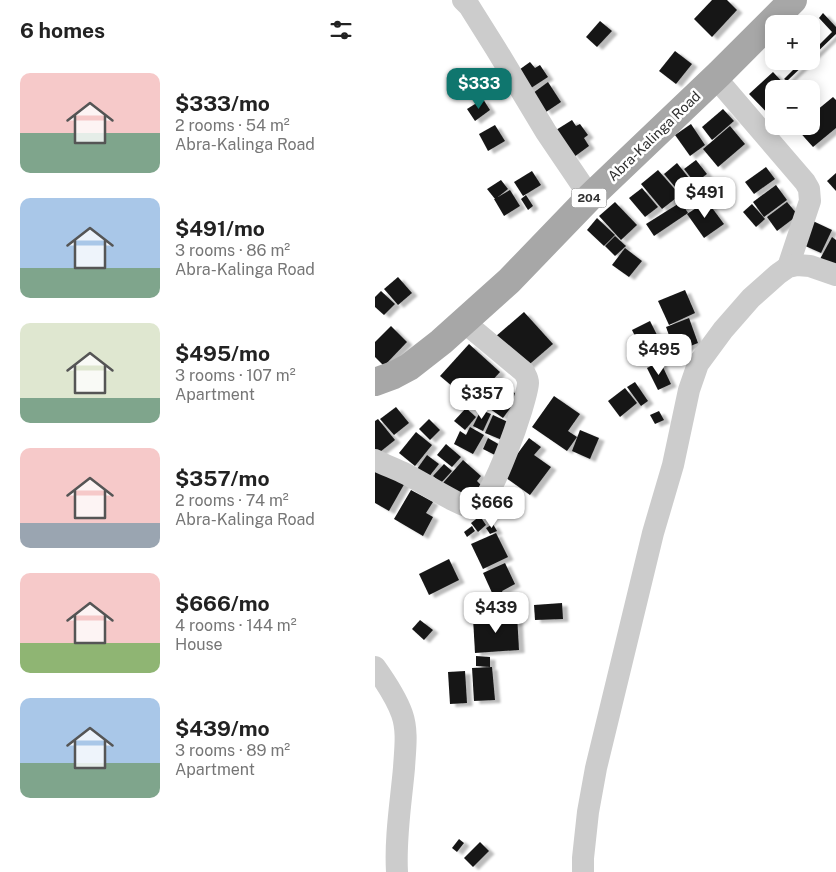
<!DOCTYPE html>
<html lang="en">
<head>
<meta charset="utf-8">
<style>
	body { margin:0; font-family:"Public Sans",sans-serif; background:#f6f6f6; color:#222; height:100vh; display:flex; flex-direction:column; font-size:19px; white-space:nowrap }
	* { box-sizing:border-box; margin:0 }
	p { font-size:16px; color:#767676 }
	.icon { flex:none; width:28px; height:28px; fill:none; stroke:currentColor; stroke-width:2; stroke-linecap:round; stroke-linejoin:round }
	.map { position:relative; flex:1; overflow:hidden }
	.sheet { display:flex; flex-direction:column; background:#fff; width:375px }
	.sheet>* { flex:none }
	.fabs { position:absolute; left:390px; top:15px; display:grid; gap:10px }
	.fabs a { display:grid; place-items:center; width:55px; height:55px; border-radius:10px; background:#fff; box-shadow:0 2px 12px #0003; font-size:25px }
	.price { position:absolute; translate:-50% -42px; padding:0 11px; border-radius:10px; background:#fff; color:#222; font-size:16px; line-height:32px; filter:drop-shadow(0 1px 2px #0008) }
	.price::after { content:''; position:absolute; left:50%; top:30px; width:15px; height:11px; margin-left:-8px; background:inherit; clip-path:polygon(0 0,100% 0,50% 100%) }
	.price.selected { background:#0f766e; color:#fff }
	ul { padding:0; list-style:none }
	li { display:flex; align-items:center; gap:15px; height:125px; padding:0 20px }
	li span { display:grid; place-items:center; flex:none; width:140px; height:100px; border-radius:10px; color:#555 }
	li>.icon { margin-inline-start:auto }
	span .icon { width:60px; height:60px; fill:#fffc; stroke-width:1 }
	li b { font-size:21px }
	h2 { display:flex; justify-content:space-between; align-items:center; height:60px; padding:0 20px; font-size:21px }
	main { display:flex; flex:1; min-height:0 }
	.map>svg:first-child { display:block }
</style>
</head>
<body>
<main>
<section class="sheet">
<h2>6 homes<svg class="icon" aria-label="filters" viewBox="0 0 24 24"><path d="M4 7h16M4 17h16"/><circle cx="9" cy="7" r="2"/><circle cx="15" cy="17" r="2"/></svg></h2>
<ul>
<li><span style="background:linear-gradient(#f6c9c9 60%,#7fa58c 0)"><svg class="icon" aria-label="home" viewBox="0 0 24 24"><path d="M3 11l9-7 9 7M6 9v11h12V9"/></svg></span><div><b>$333/mo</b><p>2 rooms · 54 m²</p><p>Abra-Kalinga Road</p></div></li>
<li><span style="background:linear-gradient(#a9c7e8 70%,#7fa58c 0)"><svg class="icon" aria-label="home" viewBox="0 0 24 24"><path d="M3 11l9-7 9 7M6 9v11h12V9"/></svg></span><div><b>$491/mo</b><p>3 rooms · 86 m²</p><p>Abra-Kalinga Road</p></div></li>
<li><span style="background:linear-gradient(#dfe7d0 75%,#7fa58c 0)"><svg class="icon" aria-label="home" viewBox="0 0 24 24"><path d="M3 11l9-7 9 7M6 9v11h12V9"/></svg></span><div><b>$495/mo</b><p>3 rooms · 107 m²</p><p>Apartment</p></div></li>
<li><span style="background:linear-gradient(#f6c9c9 75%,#9aa5b1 0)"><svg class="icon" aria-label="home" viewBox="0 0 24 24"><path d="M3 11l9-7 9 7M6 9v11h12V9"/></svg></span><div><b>$357/mo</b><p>2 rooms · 74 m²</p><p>Abra-Kalinga Road</p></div></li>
<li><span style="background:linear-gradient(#f6c9c9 70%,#8fb573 0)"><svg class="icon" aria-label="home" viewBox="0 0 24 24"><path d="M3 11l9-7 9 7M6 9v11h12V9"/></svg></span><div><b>$666/mo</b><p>4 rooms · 144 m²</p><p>House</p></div></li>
<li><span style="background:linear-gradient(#a9c7e8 65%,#7fa58c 0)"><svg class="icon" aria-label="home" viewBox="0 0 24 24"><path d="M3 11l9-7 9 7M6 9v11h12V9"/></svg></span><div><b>$439/mo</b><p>3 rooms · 89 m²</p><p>Apartment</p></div></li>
</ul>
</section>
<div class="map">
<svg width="461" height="872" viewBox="0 0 461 872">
	<defs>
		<filter id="shadow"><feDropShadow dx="5.5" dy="3" stdDeviation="1" flood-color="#0004"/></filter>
	</defs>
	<rect width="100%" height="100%" fill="#fff"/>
	<g fill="#161616" filter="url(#shadow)">
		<path d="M337,0H352L362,10L337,37L319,19Z"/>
		<path d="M448,13L461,27V34L436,58V53L457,32L444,18Z"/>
		<path d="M225,21L237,31L222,47L211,37Z"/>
		<path d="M300,51L317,64L301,84L284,71Z"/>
		<path d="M427,61H433L412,81L409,79Z"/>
		<path d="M155,62L160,68L165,65L173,77L153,90L141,72Z"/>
		<path d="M398,72L414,89H399V120L374,94Z"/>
		<path d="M173,82L186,102L171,112L158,93Z"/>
		<path d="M458,97L461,100V128L438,147L421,128L423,126H436V115Z"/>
		<path d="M108,99L115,110L100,121L92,109Z"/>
		<path d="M348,109L359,121L337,140L327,127Z"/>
		<path d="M197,120L201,126L205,124L213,135L209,138L214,146L199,157L181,130Z"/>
		<path d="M316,124L330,145L315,156L300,135Z"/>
		<path d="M120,125L130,141L113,151L104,134Z"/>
		<path d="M355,126L370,144L343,167L328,149Z"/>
		<path d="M321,160L332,174L320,183L309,169Z"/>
		<path d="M302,163L318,183L305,193L289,174Z"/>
		<path d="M391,167L400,179L379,194L370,182Z"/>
		<path d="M283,170L305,195L287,209L266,184Z"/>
		<path d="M157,171L166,185L148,196L139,182Z"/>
		<path d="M461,173V191L452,181Z"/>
		<path d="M126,180L133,189L123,197L135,190L145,206L129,216L119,199H120L112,189Z"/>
		<path d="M401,185L412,200L389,217L378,202Z"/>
		<path d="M267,188L283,207L270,217L254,198Z"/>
		<path d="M151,195L158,206L153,210L146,199Z"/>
		<path d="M332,201L349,224L329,238L312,214Z"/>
		<path d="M240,202L262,225L246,240L224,216Z"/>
		<path d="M306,202L313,213L279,236L271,224Z"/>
		<path d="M412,202L423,215L402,231L392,217Z"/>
		<path d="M377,204L390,219L381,227L368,212Z"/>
		<path d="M222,218L240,235L229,246L212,230Z"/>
		<path d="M438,221L457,230L446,253L428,245Z"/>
		<path d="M240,236L251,246L240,256L230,246Z"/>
		<path d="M457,237L461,240V268L445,259Z"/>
		<path d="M250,248L267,261L254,277L237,265Z"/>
		<path d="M23,277L37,293L23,305L9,289Z"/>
		<path d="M310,290L320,313L294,325L283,301Z"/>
		<path d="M6,291L20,304L9,315L0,307V297Z"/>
		<path d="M149,312L178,344L149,369L120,337Z"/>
		<path d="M314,318L323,343L300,352L291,327Z"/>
		<path d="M275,321L288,347L270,356L257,330Z"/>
		<path d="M16,326L32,342L9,366L0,357V342Z"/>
		<path d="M94,344L125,372L97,403L65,376Z"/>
		<path d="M285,361L296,384L283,390L272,368Z"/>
		<path d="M124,382L144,396L128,418L108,404Z"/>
		<path d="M260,382L273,401L266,406L252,387Z"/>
		<path d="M250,388L262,403L245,417L233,401Z"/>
		<path d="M179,396L205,414L193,431L202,437L192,451L157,427Z"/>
		<path d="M21,407L34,423L19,435L5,419Z"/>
		<path d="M91,408L101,417L90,430L79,421Z"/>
		<path d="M106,410L116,414L108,431L98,426Z"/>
		<path d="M284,411L289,420L280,424L275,415Z"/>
		<path d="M118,415L135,423L127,440L110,433Z"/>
		<path d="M3,419L20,440L0,456V421Z"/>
		<path d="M54,419L65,430L55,440L44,429Z"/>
		<path d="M95,427L109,435L98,454L79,444L85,431L91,435Z"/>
		<path d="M205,430L224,438L215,459L197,451Z"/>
		<path d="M41,432L57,445L40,466L24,453Z"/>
		<path d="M113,438L125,445L120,455L108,449Z"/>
		<path d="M154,438L166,447L159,455L176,467L155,495L127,475Z"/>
		<path d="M71,444L86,457L77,467L62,455Z"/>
		<path d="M52,455L64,464L53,478L42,469Z"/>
		<path d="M88,460L106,476L102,481L107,486L98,496L92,491L85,499L68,483Z"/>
		<path d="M0,464L31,481L14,511L0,503Z"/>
		<path d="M69,464L77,471L66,483L58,476Z"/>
		<path d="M36,490L58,502L51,513L58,517L48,536L19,519Z"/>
		<path d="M105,516L111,525L103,532L96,523Z"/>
		<path d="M118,524L122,531L115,534L111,528Z"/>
		<path d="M97,526L100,531L92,537L89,532Z"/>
		<path d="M121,533L133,557L108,569L96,544Z"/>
		<path d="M74,559L84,580L54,595L44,574Z"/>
		<path d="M130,563L140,584L127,591L131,601L101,615L97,605L118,595L108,573Z"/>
		<path d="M187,603L188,619L160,620L159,605Z"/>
		<path d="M142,615L144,650L100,653L98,618Z"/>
		<path d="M45,620L58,630L49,640L37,629Z"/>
		<path d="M101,656L115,657V667L101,666Z"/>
		<path d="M117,667L120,700L99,701L97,668Z"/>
		<path d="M90,671L92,703L75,704L73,672Z"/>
		<path d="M84,839L89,843L82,852L77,848Z"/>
		<path d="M105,842L114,851L98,867L89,858Z"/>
	</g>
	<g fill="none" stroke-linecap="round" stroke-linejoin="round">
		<g stroke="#ccc" stroke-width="22">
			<path d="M88,0L94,6L121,49L171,132L215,197"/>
			<path d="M340,77L430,182L434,189L435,201L413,267"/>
			<path d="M0,460C10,465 21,469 31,474C43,480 91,510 100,508C116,505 152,401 153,383C153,378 151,376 149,372L89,322"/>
			<path d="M0,667C10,681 21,697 27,714C33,731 30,750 29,768C26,802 20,837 22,872"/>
			<path d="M208,872V858L213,812L221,768L278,533L298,465L314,390L323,364L348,330L376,298L403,274L413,267L422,265L435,266L461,275"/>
		</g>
		<path stroke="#a7a7a7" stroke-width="28" d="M0,382L19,375L34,367L66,342L134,281L215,197L344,74L418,0"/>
	</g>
	<g text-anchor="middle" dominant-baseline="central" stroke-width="5" stroke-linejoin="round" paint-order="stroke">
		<rect fill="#fff" stroke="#6d6d6d" stroke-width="1" x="196.5" y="188.5" width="35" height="19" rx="4"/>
		<g font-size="12" font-weight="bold" fill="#2f2f2f">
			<text x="214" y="198">204</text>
		</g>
		<g font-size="14" fill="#2f2f2f" stroke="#fff">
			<text transform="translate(279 136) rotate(-44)">Abra-Kalinga Road</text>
		</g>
	</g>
</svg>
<div class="fabs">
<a>+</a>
<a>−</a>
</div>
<b class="price selected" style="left:104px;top:110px">$333</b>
<b class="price" style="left:330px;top:219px">$491</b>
<b class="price" style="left:284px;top:376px">$495</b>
<b class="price" style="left:107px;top:420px">$357</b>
<b class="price" style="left:117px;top:529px">$666</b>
<b class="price" style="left:121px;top:634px">$439</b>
</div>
</main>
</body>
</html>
